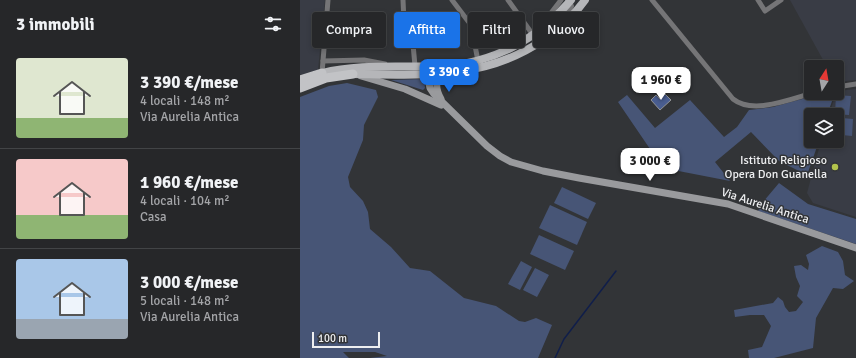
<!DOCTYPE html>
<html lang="it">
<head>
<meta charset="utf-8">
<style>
	body { margin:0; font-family:Signika,sans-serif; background:#2e2f31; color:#f1f3f6; height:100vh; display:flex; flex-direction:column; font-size:15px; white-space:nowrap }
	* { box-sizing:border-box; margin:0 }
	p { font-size:13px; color:#a4a5a8 }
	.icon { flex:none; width:22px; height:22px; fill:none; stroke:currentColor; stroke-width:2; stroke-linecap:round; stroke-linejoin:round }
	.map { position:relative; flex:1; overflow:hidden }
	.panel { display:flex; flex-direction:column; background:#262729; width:300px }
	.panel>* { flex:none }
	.top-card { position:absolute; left:12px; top:12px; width:380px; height:36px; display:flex; gap:8px }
	.needle { width:26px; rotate:11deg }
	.controls { position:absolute; left:504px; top:60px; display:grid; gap:8px }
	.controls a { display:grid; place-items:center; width:40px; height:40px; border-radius:4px; background:#262729; box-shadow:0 2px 6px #0003,0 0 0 1px #424446; font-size:20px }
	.scale { position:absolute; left:12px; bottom:10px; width:68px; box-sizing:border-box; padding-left:4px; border:2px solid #edeef0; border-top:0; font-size:11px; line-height:14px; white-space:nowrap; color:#edeef0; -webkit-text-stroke:3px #323437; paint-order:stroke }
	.price { position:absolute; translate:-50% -34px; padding:0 9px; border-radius:8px; background:#fff; color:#222; font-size:13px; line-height:26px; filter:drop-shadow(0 1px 2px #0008) }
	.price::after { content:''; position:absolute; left:50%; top:24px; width:12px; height:9px; margin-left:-6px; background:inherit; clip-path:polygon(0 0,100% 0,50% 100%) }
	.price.selected { background:#1a73e8; color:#fff }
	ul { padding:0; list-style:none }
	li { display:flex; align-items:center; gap:12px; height:100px; padding:0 16px }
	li+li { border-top:1px solid #424446 }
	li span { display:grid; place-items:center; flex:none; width:112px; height:80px; border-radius:4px; color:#555 }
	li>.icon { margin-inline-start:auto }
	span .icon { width:48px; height:48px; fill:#fffc; stroke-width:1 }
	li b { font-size:17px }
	h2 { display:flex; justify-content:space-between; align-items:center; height:48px; padding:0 16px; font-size:17px }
	.tag { padding:0 14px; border-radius:4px; background:#262729; box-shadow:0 2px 6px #0003,0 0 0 1px #424446; font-size:14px; line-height:36px }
	.tag.selected { background:#1a73e8; color:#fff }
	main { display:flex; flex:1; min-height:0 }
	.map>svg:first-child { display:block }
</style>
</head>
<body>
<main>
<section class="panel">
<h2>3 immobili<svg class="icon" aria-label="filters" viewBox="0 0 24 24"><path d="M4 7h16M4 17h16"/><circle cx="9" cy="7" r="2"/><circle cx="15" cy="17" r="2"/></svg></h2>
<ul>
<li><span style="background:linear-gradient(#dfe7d0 75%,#8fb573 0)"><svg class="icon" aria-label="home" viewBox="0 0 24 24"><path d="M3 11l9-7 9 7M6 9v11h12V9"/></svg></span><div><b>3 390 €/mese</b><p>4 locali · 148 m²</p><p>Via Aurelia Antica</p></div></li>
<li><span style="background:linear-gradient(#f6c9c9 70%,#8fb573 0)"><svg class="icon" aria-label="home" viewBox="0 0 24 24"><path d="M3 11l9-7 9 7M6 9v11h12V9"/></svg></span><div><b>1 960 €/mese</b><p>4 locali · 104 m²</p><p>Casa</p></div></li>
<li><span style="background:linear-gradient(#a9c7e8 75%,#9aa5b1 0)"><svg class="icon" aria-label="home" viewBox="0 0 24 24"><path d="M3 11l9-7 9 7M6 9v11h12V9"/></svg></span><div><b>3 000 €/mese</b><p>5 locali · 148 m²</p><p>Via Aurelia Antica</p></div></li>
</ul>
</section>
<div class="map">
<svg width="556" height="358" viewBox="0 0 556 358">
	<rect width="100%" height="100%" fill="#323437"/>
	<g fill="#393c45">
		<path d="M0,0H25L18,70L0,75Z"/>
		<path d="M490,0H556V80L537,82V67H527Z"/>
		<path d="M556,89V217L513,203L507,193L521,141H537V115H529L536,93L537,91Z"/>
	</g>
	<g fill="#475576">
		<path d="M124,79L125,88L123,90L91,80Z"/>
		<path d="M47,83L76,90L78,97L64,125L63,140L48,177L50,187L63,201L68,212L70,229L91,247L110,268L130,271L164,298L196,306L219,321L225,322L236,318L252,325L238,358H70L87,356L75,352H43L49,358H0V97L29,86Z"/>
		<path d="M524,93H535L527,115H511V141H519L507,175L479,161L451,132L415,162L430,181L363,168L318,102L327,95L355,128L390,100L424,137L437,127L449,110L473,107Z"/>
		<path d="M536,95L551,96L549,115L535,114Z"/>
		<path d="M542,118L553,119L552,136L542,135Z"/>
		<path d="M479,183L508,204L556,219V244L458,211L463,202Z"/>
		<path d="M262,187L296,203L288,219L254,203Z"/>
		<path d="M250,205L287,222L277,245L239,228Z"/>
		<path d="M239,235L274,251L265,270L230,254Z"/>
		<path d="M522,246L538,252L543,261L545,275L554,281L543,289L533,288L516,318L513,348L474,358H449L448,350L462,347L471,326L464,315H450L435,317L434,310L473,303L478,297L483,301L485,307L489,312L496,311L503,302L497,296L500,286L496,277L494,266L501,265L508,270L509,264L506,255Z"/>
		<path d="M221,261L232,267L220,290L208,284Z"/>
		<path d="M235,268L249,275L237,297L223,290Z"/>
	</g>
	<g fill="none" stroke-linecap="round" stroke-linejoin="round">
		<path stroke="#101e4a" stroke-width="1.5" d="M255,358L264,339L316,271"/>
	</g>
	<path fill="#4a5e91" stroke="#929497" d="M365,94L371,100L360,110L351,100L356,95L360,99Z"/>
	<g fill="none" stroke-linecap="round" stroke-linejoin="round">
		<g stroke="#757577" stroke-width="5">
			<path d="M103,0L104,22L113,44L115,66"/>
			<path d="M152,0L171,25L178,61"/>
			<path d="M208,0L233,35"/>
			<path d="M352,0L433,99C453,115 491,99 513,93"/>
			<path d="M458,0L465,11L481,0"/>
			<path d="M241,26L261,0"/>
			<path d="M23,61L64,60L85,64"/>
			<path d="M22,73L28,0"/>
			<path d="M537,87L556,84"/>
		</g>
		<path stroke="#757577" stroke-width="6" d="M235,43L269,11L271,6L268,0"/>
		<g stroke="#999a9d" stroke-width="7">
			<path d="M126,70L130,88L134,94L187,146L200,156L211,162L243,171L279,178L428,204L556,248"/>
			<path d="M61,76L105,89L141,105"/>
			<path d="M141,99C136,90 134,81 143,74"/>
		</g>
		<g stroke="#b5b6b9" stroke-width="8">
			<path d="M22,73C61,63 102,68 143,66C194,63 238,39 271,0"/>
			<path d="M53,74C121,75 185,80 243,40C260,28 274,16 285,0"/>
		</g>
		<g stroke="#c2c3c6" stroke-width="9">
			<path d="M0,80L22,73"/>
			<path d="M0,88L26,78L53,74"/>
		</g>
	</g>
	<circle fill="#b2c34c" stroke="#323437" stroke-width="1.5" cx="535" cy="167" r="4"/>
	<g text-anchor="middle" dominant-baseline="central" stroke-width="3" stroke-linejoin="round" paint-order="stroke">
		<g font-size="12" fill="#edeef0" stroke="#323437" text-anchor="end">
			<text x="527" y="160">Istituto Religioso<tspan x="527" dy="14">Opera Don Guanella</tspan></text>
		</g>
		<g font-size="12" fill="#edeef0" stroke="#323437">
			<text transform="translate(465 206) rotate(18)">Via Aurelia Antica</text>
		</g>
	</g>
</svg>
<div class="controls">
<a><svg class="needle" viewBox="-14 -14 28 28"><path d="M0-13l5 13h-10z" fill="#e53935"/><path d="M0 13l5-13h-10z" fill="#a4a5a8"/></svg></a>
<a><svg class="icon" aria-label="layers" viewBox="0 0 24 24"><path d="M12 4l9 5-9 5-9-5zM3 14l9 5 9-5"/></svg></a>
</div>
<div class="scale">100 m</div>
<b class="price selected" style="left:149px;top:93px">3 390 €</b>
<b class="price" style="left:361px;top:101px">1 960 €</b>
<b class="price" style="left:350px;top:182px">3 000 €</b>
<div class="top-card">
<a class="tag">Compra</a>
<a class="tag selected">Affitta</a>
<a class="tag">Filtri</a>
<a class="tag">Nuovo</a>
</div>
</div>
</main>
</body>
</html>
